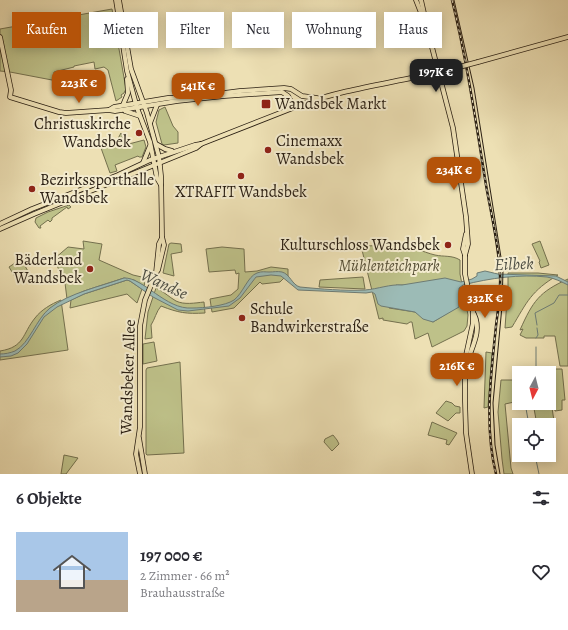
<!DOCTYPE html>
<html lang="de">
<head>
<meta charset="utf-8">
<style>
	body { margin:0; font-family:Alegreya,serif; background:#f7f7f7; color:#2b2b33; height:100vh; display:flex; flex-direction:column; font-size:15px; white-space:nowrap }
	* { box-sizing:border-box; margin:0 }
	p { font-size:13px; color:#7c7c81 }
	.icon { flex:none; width:22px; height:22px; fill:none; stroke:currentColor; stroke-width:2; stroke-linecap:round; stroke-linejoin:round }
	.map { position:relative; height:474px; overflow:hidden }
	.side { display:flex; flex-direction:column; background:#fff; flex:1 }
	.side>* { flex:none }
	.guide { position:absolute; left:12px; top:12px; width:544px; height:36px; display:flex; gap:8px }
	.needle { width:26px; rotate:187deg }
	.fabs { position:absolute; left:512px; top:366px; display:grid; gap:8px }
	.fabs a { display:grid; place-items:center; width:44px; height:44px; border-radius:0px; background:#fff; box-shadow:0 2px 10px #0003; font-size:20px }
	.price { position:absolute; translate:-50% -34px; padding:0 9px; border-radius:8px; background:#b45309; color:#fff; font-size:13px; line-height:26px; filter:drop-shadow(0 1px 2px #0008) }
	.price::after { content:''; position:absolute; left:50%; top:24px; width:12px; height:9px; margin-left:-6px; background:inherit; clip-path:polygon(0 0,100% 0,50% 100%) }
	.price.selected { background:#222; color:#fff }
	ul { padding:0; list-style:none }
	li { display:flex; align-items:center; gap:12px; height:100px; padding:0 16px }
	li+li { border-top:1px solid #e1e1e2 }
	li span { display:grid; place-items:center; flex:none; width:112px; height:80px; border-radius:0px; color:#555 }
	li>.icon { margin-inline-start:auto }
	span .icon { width:48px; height:48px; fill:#fffc; stroke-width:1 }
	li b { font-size:17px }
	h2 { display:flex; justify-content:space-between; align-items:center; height:48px; padding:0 16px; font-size:17px }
	.chip { padding:0 14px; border-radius:0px; background:#fff; box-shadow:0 2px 10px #0003; font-size:14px; line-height:36px }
	.chip.selected { background:#b45309; color:#fff }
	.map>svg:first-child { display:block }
</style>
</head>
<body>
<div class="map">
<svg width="568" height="474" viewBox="0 0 568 474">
	<rect width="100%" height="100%" fill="#ede0b4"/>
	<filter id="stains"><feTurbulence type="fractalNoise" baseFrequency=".005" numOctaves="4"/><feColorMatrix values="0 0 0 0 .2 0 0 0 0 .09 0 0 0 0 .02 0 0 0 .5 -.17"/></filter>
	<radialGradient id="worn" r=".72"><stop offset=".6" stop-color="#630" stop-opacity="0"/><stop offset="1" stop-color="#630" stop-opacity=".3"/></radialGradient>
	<g fill="#bec189" stroke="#74704e" fill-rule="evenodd">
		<path d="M112,9L126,89L124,93L121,95L122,97L116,101L108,70L104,67L95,69L94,62L74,66V67L54,72V80H52L10,72L0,71V29Z"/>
		<path d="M165,107L173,126L178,132V143L164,145L162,144L156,122L159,110Z"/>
		<path d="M121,133L125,145L144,140L146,147L142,157H139L138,156L115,165L117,171L110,173L101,148L115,144Z"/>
		<path d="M69,205L71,207L68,209L67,207L52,218V220L50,222L48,220L40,226L41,228H39L35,222L36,218L48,212Z"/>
		<path d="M83,241L102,244L99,260L133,275L146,278L144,286L134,280L124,278L84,291L67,299L65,283L54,259L68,247L84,249Z"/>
		<path d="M540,241L549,265L541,268L539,262L540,261L532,244Z"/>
		<path d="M171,243L181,244L182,252L171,254L174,276L163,273L169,244Z"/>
		<path d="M397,245C411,245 422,252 435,255C444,257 452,255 460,260V274L468,315L467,326L464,331L432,347L428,333L415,339L412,322H410L407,324L383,320V318L379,319L362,250L365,246ZM396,285L460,286L459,293V306L433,322L415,312L389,308Z"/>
		<path d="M222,247L244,249L245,272L257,271L271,267L288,269V277H285L280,282L262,284L260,282L234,308L212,312L210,299L231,295L238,289L239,273L236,274L235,270L209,272L206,249Z"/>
		<path d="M21,259L29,273L17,280L9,267Z"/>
		<path d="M508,273H538L558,275C531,291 527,302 512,327L505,328L508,286Z"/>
		<path d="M363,277L365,289L319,287L320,280Z"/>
		<path d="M568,279V366H560L555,336H544V338H526L520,335L523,329L520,330C533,301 539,292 568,279Z"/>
		<path d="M127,280L130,281L142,289L137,303L127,294L70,308L71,300L84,294Z"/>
		<path d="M156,288C163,291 169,297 176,301C184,305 195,303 204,302L205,313C186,314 179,313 161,306C156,312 155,319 151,325L152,338L145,339L148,312Z"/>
		<path d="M61,300L68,350L0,360V351C25,347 22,334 35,318C41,310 51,304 61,300Z"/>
		<path d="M154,342L157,361L143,364V344Z"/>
		<path d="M486,352L492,353L488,407L484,408Z"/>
		<path d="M180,362L184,453L147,455L146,454V370L147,368Z"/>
		<path d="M554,369H562L565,400H562V410L555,411L553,394L549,380V373H547L548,371Z"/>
		<path d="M501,380H519V401L505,404L511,468L513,474H504L502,459L498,412Z"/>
		<path d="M549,388L554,421L550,422V424L537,425L533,403H549Z"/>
		<path d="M446,401L452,403L455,406L460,407V413H456L448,421L436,413Z"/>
		<path d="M432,422L457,433L449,445L446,444L447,440L428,435Z"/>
		<path d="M333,435L337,440L339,444L332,451L324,442L325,439Z"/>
		<path d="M64,455L78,458L66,474H61Z"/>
	</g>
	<path fill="#9cbbb6" stroke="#6e7c74" d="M485,271L498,274L556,276L568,282V285C562,282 554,278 547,277C520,274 490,278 463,285L459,288V307L433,322L423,319L415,312L381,306L378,304L375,294L372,292L366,293L298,290L281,276L271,275L256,277L240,298L229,306L188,311L178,310L153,297L130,281L127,280L84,294L57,307L44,317L27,344L18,353L11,356L0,357V354C5,354 10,353 15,351C30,343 36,319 50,308C69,293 102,286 124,278C143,277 166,310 192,308C204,308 225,306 234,300C243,293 248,276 257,273C262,271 265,272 269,272C274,272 277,271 282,272C290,274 292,285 300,287C321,289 344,291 365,290C378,289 390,284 402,285L445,278L461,282L472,279L477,276V273Z"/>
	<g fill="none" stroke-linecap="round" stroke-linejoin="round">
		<g stroke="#6e7c74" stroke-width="1">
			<path d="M537,325L535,313L554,303L559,295H568"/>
			<path d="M536,338L538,335L537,328"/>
			<path d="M536,373V347"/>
			<path d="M525,403L529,425"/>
			<path d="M535,455L539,474"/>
		</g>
		<defs>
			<g id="major">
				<path d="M116,0L127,71L137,108L150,142L157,178L161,185"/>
				<path d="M119,0L131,69L147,113L159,157L161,176L162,237L164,245L158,270L156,273L145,300L140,326V427L136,454L140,474"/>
				<path d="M416,0L427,28L453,128L466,217L468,244L465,255V274L473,312V323L465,360V401L466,433L472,474"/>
				<path d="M421,0L426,22"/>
				<path d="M0,37L11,90L10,97L59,112L66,113L109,110L115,111L177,101L224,96L282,92L288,96L294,107"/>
				<path d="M478,62L568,37"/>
				<path d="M419,76L431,71L459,67"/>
				<path d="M123,105L128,93L127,79"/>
				<path d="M109,110L114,107L168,98L193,97L240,91L284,88L291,89L302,96L317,98"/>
				<path d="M125,111L140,116"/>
				<path d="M150,123L157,105"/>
				<path d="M156,144L165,149L172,151"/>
				<path d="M143,163L150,146"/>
				<path d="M0,224L32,209L118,175L150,160L195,145L201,144L303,104C339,91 378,85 416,77C420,76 424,77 428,77C440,76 451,71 463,66"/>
				<path d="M0,229L34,214L179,155L196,148L201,144"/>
				<path d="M465,255L463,249L466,234"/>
				<path d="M156,273L159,244L162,238"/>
				<path d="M467,363C472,346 482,331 474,314"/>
				<path d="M139,438L145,474"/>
			</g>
		</defs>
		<use href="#major" stroke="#291e12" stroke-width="5.5"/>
		<use href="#major" stroke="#ede0b4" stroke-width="4"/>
		<path stroke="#291e12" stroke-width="1" d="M454,0L474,88L503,270L502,306L493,403L495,445L500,474"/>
		<defs>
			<path id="rail" d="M452,0C467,61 476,123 486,185C491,214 499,245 500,275C501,292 498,309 496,326C491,375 484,426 496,474"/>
		</defs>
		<use href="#rail" stroke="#291e12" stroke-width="2.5"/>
		<use href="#rail" stroke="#f3ebce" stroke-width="1" stroke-dasharray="3" stroke-linecap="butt"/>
		<defs>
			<path id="major-bridge" d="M463,66L478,62"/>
		</defs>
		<use href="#major-bridge" stroke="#291e12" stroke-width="5.5" stroke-linecap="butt"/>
		<use href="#major-bridge" stroke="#ede0b4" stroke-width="4"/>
	</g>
	<g fill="#8f2418" stroke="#f3ebce" stroke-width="1.5">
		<rect x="261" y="99" width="10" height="10" rx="2"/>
		<circle cx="139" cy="133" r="4"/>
		<circle cx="268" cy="150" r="4"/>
		<circle cx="241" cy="176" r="4"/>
		<circle cx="32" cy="189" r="4"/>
		<circle cx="448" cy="245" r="4"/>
		<circle cx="90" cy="269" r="4"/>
		<circle cx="242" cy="318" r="4"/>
	</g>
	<g text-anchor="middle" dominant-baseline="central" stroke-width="4" stroke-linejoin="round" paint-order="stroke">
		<g font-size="16" fill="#291e12" stroke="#f3ebce" text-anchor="start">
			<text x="275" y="104">Wandsbek Markt</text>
			<text x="131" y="124" text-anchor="end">Christuskirche<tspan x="131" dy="18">Wandsbek</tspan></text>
			<text x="276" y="141">Cinemaxx<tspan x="276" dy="18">Wandsbek</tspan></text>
			<text x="40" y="180">Bezirkssporthalle<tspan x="40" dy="18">Wandsbek</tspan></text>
			<text x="241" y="192" text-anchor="middle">XTRAFIT Wandsbek</text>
			<text x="440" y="245" text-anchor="end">Kulturschloss Wandsbek</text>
			<text x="82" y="260" text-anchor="end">Bäderland<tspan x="82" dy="18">Wandsbek</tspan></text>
			<text x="250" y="309">Schule<tspan x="250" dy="18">Bandwirkerstraße</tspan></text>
		</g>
		<g font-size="16" font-style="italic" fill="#564f36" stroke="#f3ebce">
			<text x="389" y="266">Mühlenteichpark</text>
		</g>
		<g font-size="16" fill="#291e12" stroke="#f3ebce">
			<text transform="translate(128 377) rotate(-88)">Wandsbeker Allee</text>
		</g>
		<g font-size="17" font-style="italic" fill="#4c4d43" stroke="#f3ebce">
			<text transform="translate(514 264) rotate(-2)">Eilbek</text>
			<text transform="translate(164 284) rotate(25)">Wandse</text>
		</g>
	</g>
	<rect width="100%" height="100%" filter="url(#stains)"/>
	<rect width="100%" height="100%" fill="url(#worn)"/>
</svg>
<div class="fabs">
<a><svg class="needle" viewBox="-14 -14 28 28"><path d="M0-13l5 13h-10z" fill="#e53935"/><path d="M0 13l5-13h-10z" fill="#7c7c81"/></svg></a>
<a><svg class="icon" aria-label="locate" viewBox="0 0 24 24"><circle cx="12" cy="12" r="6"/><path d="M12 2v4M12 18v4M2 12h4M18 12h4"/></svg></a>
</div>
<b class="price selected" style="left:436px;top:93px">197K €</b>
<b class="price" style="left:79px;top:104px">223K €</b>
<b class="price" style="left:198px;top:107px">541K €</b>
<b class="price" style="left:454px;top:191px">234K €</b>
<b class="price" style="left:485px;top:319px">332K €</b>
<b class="price" style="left:457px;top:387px">216K €</b>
<div class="guide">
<a class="chip selected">Kaufen</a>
<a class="chip">Mieten</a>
<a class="chip">Filter</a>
<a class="chip">Neu</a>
<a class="chip">Wohnung</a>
<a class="chip">Haus</a>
</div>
</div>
<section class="side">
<h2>6 Objekte<svg class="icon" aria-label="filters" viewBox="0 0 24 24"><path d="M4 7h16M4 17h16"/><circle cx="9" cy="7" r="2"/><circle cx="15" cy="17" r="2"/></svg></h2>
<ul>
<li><span style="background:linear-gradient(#a9c7e8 60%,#b9a48a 0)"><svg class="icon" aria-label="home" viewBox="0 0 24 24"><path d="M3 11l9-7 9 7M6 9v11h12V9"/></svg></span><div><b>197 000 €</b><p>2 Zimmer · 66 m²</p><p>Brauhausstraße</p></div><svg class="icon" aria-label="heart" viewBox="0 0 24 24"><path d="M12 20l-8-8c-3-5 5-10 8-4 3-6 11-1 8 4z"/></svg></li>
</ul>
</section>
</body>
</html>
